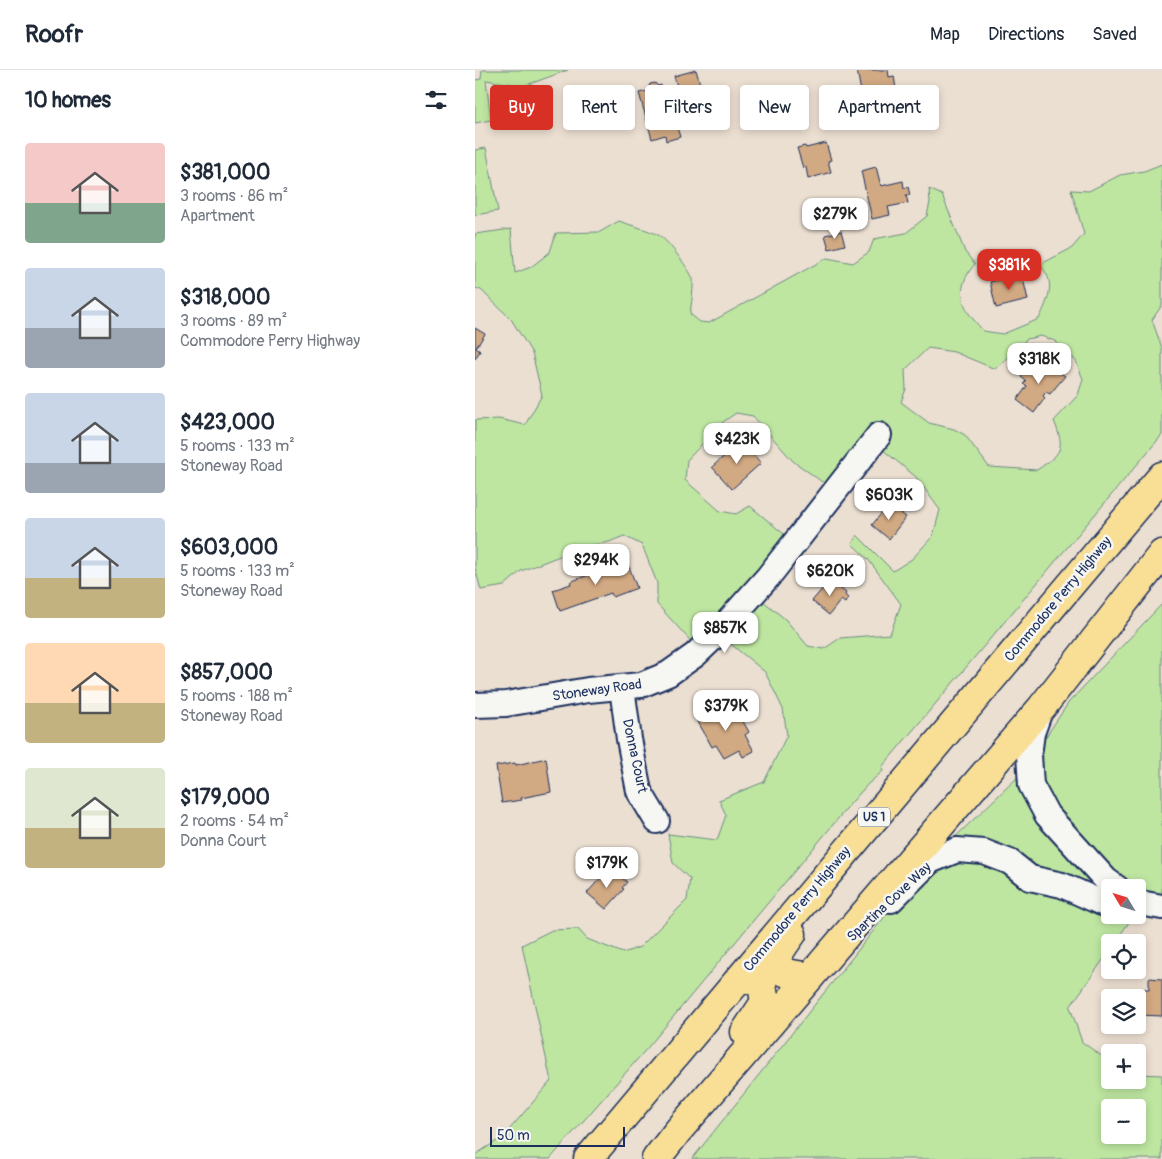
<!DOCTYPE html>
<html lang="en">
<head>
<meta charset="utf-8">
<style>
	body { margin:0; font-family:Pangolin,sans-serif; background:#f6f6f7; color:#1f2937; height:100vh; display:flex; flex-direction:column; font-size:19px; white-space:nowrap }
	* { box-sizing:border-box; margin:0 }
	p { font-size:16px; color:#747a83 }
	.icon { flex:none; width:28px; height:28px; fill:none; stroke:currentColor; stroke-width:2; stroke-linecap:round; stroke-linejoin:round }
	.map { position:relative; flex:1; overflow:hidden }
	.panel { display:flex; flex-direction:column; background:#fff; width:475px }
	.panel>* { flex:none }
	.top-card { position:absolute; left:15px; top:15px; width:475px; height:45px; display:flex; gap:10px }
	.needle { width:32px; rotate:308deg }
	.buttons { position:absolute; left:626px; top:809px; display:grid; gap:10px }
	.buttons a { display:grid; place-items:center; width:45px; height:45px; border-radius:5px; background:#fff; box-shadow:0 2px 8px #0003; font-size:25px }
	.scale { position:absolute; left:15px; bottom:12px; width:135px; box-sizing:border-box; padding-left:5px; border:2px solid #1b2f5e; border-top:0; font-size:14px; line-height:18px; white-space:nowrap; color:#1b2f5e; -webkit-text-stroke:4px #f6f6f2; paint-order:stroke }
	.price { position:absolute; translate:-50% -42px; padding:0 11px; border-radius:10px; background:#fff; color:#222; font-size:16px; line-height:32px; filter:drop-shadow(0 1px 2px #0008) }
	.price::after { content:''; position:absolute; left:50%; top:30px; width:15px; height:11px; margin-left:-8px; background:inherit; clip-path:polygon(0 0,100% 0,50% 100%) }
	.price.on { background:#d93025; color:#fff }
	ul { padding:0; list-style:none }
	li { display:flex; align-items:center; gap:15px; height:125px; padding:0 25px }
	li span { display:grid; place-items:center; flex:none; width:140px; height:100px; border-radius:5px; color:#555 }
	li>.icon { margin-inline-start:auto }
	span .icon { width:60px; height:60px; fill:#fffc; stroke-width:1 }
	li b { font-size:21px }
	h2 { display:flex; justify-content:space-between; align-items:center; height:60px; padding:0 25px; font-size:21px }
	.pill { padding:0 18px; border-radius:5px; background:#fff; box-shadow:0 2px 8px #0003; font-size:18px; line-height:45px }
	.pill.on { background:#d93025; color:#fff }
	header { display:flex; align-items:center; gap:30px; box-sizing:border-box; height:70px; padding:0 25px; background:#fff; border-bottom:1px solid #e0e1e3 }
	header strong { font-size:24px }
	nav { display:flex; gap:28px; margin-inline-start:auto; font-size:18px }
	main { display:flex; flex:1; min-height:0 }
	.map>svg:first-child { display:block }
</style>
</head>
<body>
<header>
<strong>Roofr</strong>
<nav><a>Map</a><a>Directions</a><a>Saved</a></nav>
</header>
<main>
<section class="panel">
<h2>10 homes<svg class="icon" aria-label="filters" viewBox="0 0 24 24"><path d="M4 7h16M4 17h16"/><circle cx="9" cy="7" r="2"/><circle cx="15" cy="17" r="2"/></svg></h2>
<ul>
<li><span style="background:linear-gradient(#f6c9c9 60%,#7fa58c 0)"><svg class="icon" aria-label="home" viewBox="0 0 24 24"><path d="M3 11l9-7 9 7M6 9v11h12V9"/></svg></span><div><b>$381,000</b><p>3 rooms · 86 m²</p><p>Apartment</p></div></li>
<li><span style="background:linear-gradient(#c9d6e8 60%,#9aa5b1 0)"><svg class="icon" aria-label="home" viewBox="0 0 24 24"><path d="M3 11l9-7 9 7M6 9v11h12V9"/></svg></span><div><b>$318,000</b><p>3 rooms · 89 m²</p><p>Commodore Perry Highway</p></div></li>
<li><span style="background:linear-gradient(#c9d6e8 70%,#9aa5b1 0)"><svg class="icon" aria-label="home" viewBox="0 0 24 24"><path d="M3 11l9-7 9 7M6 9v11h12V9"/></svg></span><div><b>$423,000</b><p>5 rooms · 133 m²</p><p>Stoneway Road</p></div></li>
<li><span style="background:linear-gradient(#c9d6e8 60%,#c2b280 0)"><svg class="icon" aria-label="home" viewBox="0 0 24 24"><path d="M3 11l9-7 9 7M6 9v11h12V9"/></svg></span><div><b>$603,000</b><p>5 rooms · 133 m²</p><p>Stoneway Road</p></div></li>
<li><span style="background:linear-gradient(#ffd9b3 60%,#c2b280 0)"><svg class="icon" aria-label="home" viewBox="0 0 24 24"><path d="M3 11l9-7 9 7M6 9v11h12V9"/></svg></span><div><b>$857,000</b><p>5 rooms · 188 m²</p><p>Stoneway Road</p></div></li>
<li><span style="background:linear-gradient(#dfe7d0 60%,#c2b280 0)"><svg class="icon" aria-label="home" viewBox="0 0 24 24"><path d="M3 11l9-7 9 7M6 9v11h12V9"/></svg></span><div><b>$179,000</b><p>2 rooms · 54 m²</p><p>Donna Court</p></div></li>
</ul>
</section>
<div class="map">
<svg width="687" height="1089" viewBox="0 0 687 1089">
	<rect width="100%" height="100%" fill="#ebdfd1"/>
	<filter id="ink" filterUnits="userSpaceOnUse"><feTurbulence type="fractalNoise" baseFrequency=".02" numOctaves="2"/><feDisplacementMap in="SourceGraphic" scale="10" xChannelSelector="R" yChannelSelector="G"/><feConvolveMatrix kernelMatrix="1 2 1 2 8 2 1 2 1" color-interpolation-filters="sRGB"/></filter>
	<g filter="url(#ink)">
		<g fill="#bee6a1" stroke="#6c8a80" fill-rule="evenodd">
			<path d="M7,0H93L49,16L11,10L16,50L0,53V10L6,9Z"/>
			<path d="M11,78L23,141L0,145V80Z"/>
			<path d="M687,94V235L677,250L687,278V365L407,697L408,701L393,714L376,733L174,976L75,1089H0V1085L28,1067L76,1011L47,875L77,860L103,859L112,869L148,883L165,877L212,830L215,809L198,793L193,764L242,770L251,745L244,730L289,712L312,665L308,639L290,602L241,562L221,577L182,534V513L167,475L149,466L134,472L108,477L46,501L29,516L6,520L0,498V350L24,349L50,355L67,325L57,283L36,249L6,220L0,218V164L36,159L40,203L56,197L75,182L81,163L125,162L144,151C157,156 173,159 185,166C193,171 215,200 218,209C219,214 216,238 215,244L225,252L234,253L352,188L378,193L394,182L399,169L431,163L452,146L455,132L454,119L467,125L490,182L500,194C489,207 483,221 491,238C494,246 503,254 508,261L528,264L564,249C570,236 579,219 572,205C570,200 567,200 566,194L597,178L609,164L596,120L614,121L645,105L669,101ZM566,266L580,271L601,291L608,309L603,325L579,351C591,380 586,383 562,400L514,397L490,365L479,359L454,353L426,332L431,319L430,300L453,278L479,282L520,299L552,269ZM261,343L278,346L318,391L357,419L396,370L441,407L465,440L458,466L437,489L418,501L382,465L377,474L393,489L426,534L415,564L365,568L349,579L333,576L310,549L276,521L315,469L275,436L261,444L245,441L210,410L212,390L248,352Z"/>
			<path d="M687,534V834L663,840L662,818H635V845H659L640,872H635V880L595,937L607,972L635,992V1010H662L663,1004L687,1005V1089H217L450,796L546,704L594,632ZM635,1038H662V1065H635Z"/>
		</g>
		<g fill="#d1a983" stroke="#1b2f5e">
			<path d="M221,0L232,38L230,39L227,46L220,48L215,43L207,45L209,52L201,54L205,67L191,71L190,65L177,69L164,23L172,21L175,14L180,13L183,16L186,15L188,24L203,20L199,6Z"/>
			<path d="M382,0H413L414,7L419,6L422,26L398,31L396,20L386,22Z"/>
			<path d="M351,73L356,90L353,91L356,102L333,109L331,97L328,98L322,78L330,76L331,78Z"/>
			<path d="M401,97L406,116L428,111L429,118L433,117L435,125H431L433,133L413,137L415,145L397,149L386,101Z"/>
			<path d="M366,161L370,175L354,179L350,165Z"/>
			<path d="M547,204L553,230L521,238L515,212Z"/>
			<path d="M0,258L10,264L1,278L5,281L0,289Z"/>
			<path d="M565,292L572,297L574,295L590,306L575,324L571,322L568,326L570,328L559,343L542,330L552,316L548,314L551,311L546,307L554,296L559,300Z"/>
			<path d="M266,371L286,393L257,419L237,397Z"/>
			<path d="M414,434L431,447L414,469L397,455Z"/>
			<path d="M373,489L389,502L379,515L363,502Z"/>
			<path d="M152,491L162,518L138,527L136,523L85,541L78,520L96,514L95,512L118,503L117,499L130,494L132,498Z"/>
			<path d="M355,510L371,523L370,525L373,528L370,533L366,530L354,545L337,531Z"/>
			<path d="M250,635L258,650L265,646L274,662L270,665L279,681L268,687L264,680L249,688L241,675L237,677L222,650Z"/>
			<path d="M71,688L76,722L46,728L47,730L27,733L21,696L40,693L41,695Z"/>
			<path d="M140,802L152,812L147,818L149,819L131,839L112,823L130,803L135,807Z"/>
			<path d="M674,908L687,909V946L663,945L664,919H674Z"/>
		</g>
		<g fill="none" stroke-linecap="round" stroke-linejoin="round">
			<defs>
				<g id="minor">
					<path d="M147,618L154,669L164,721L182,751"/>
					<path d="M0,635L31,634L113,620L166,615L193,604L220,585L241,565L293,507L404,365"/>
					<path d="M565,641L557,663L554,685L556,715L572,745L631,810L642,818"/>
					<path d="M416,830L455,791L482,780L509,782L535,792L555,808L587,815L627,833H635"/>
					<path d="M665,833L687,837"/>
				</g>
				<g id="highway">
					<path d="M317,864C293,897 292,901 335,907"/>
					<path d="M262,912L274,908L287,915L290,932L270,962"/>
					<path d="M113,1089L687,406"/>
					<path d="M181,1089L202,1062L567,637L687,484"/>
				</g>
			</defs>
			<use href="#minor" stroke="#1b2f5e" stroke-width="28"/>
			<use href="#highway" stroke="#1b2f5e" stroke-width="31"/>
			<use href="#minor" stroke="#f6f6f2" stroke-width="24"/>
			<use href="#highway" stroke="#f9df96" stroke-width="28"/>
		</g>
	</g>
	<g text-anchor="middle" dominant-baseline="central" stroke-width="5" stroke-linejoin="round" paint-order="stroke">
		<rect fill="#f6f6f2" stroke="#5d6b8a" stroke-width="1" x="383" y="737.5" width="32" height="19" rx="4"/>
		<g font-size="12" font-weight="bold" fill="#1b2f5e">
			<text x="399" y="747">US 1</text>
		</g>
		<g font-size="14" fill="#1b2f5e" stroke="#f6f6f2">
			<text transform="translate(583 529) rotate(-50)">Commodore Perry Highway</text>
			<text transform="translate(122 620) rotate(-8)">Stoneway Road</text>
			<text transform="translate(160 686) rotate(78)">Donna Court</text>
			<text transform="translate(414 832) rotate(-43)">Spartina Cove Way</text>
			<text transform="translate(322 839) rotate(-50)">Commodore Perry Highway</text>
		</g>
	</g>
</svg>
<div class="buttons">
<a><svg class="needle" viewBox="-14 -14 28 28"><path d="M0-13l5 13h-10z" fill="#e53935"/><path d="M0 13l5-13h-10z" fill="#747a83"/></svg></a>
<a><svg class="icon" aria-label="locate" viewBox="0 0 24 24"><circle cx="12" cy="12" r="6"/><path d="M12 2v4M12 18v4M2 12h4M18 12h4"/></svg></a>
<a><svg class="icon" aria-label="layers" viewBox="0 0 24 24"><path d="M12 4l9 5-9 5-9-5zM3 14l9 5 9-5"/></svg></a>
<a>+</a>
<a>−</a>
</div>
<div class="scale">50 m</div>
<b class="price" style="left:360px;top:170px">$279K</b>
<b class="price on" style="left:534px;top:221px">$381K</b>
<b class="price" style="left:564px;top:315px">$318K</b>
<b class="price" style="left:262px;top:395px">$423K</b>
<b class="price" style="left:414px;top:451px">$603K</b>
<b class="price" style="left:121px;top:516px">$294K</b>
<b class="price" style="left:355px;top:527px">$620K</b>
<b class="price" style="left:250px;top:584px">$857K</b>
<b class="price" style="left:251px;top:662px">$379K</b>
<b class="price" style="left:132px;top:819px">$179K</b>
<div class="top-card">
<a class="pill on">Buy</a>
<a class="pill">Rent</a>
<a class="pill">Filters</a>
<a class="pill">New</a>
<a class="pill">Apartment</a>
</div>
</div>
</main>
</body>
</html>
